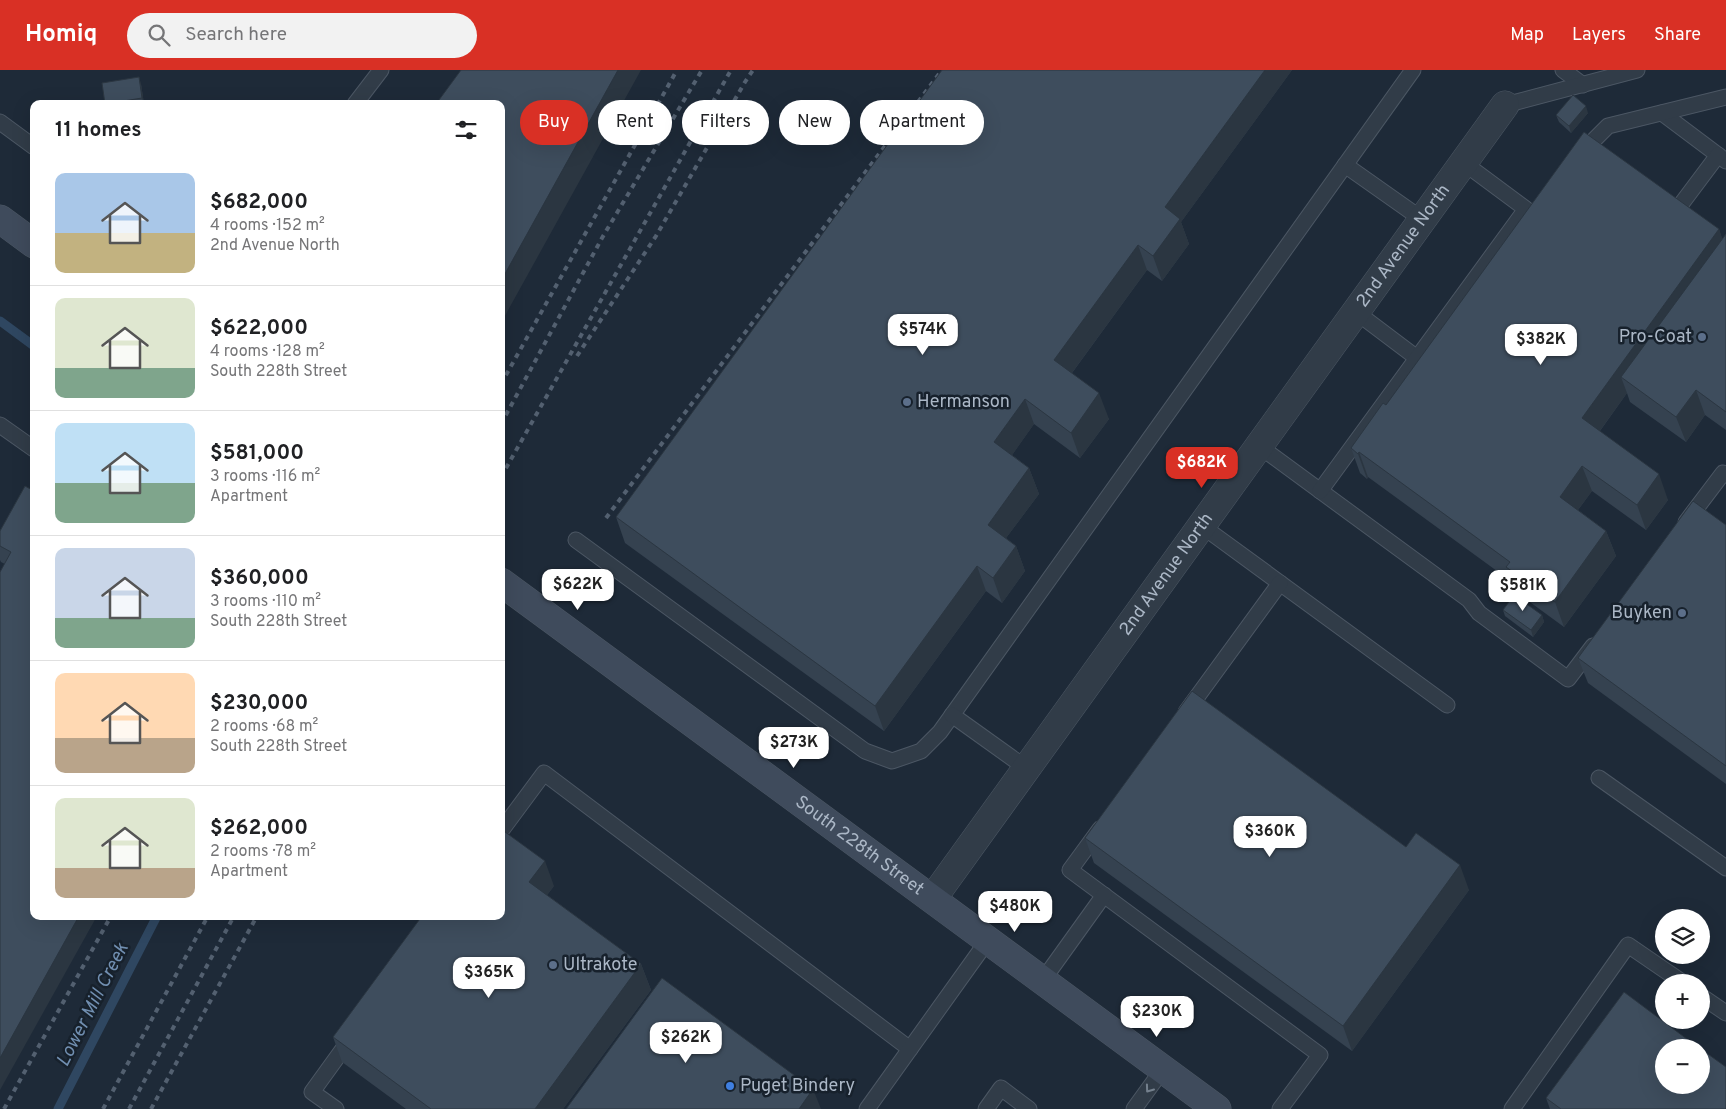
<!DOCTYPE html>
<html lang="en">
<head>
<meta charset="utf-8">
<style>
	body { margin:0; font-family:Overpass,sans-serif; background:#f2f2f2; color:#202124; height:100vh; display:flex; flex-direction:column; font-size:19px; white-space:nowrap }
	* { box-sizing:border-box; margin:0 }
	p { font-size:16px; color:#757577 }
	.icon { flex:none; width:28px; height:28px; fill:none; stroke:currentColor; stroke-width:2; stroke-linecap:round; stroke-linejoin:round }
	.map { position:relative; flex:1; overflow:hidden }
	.side { position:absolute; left:30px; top:30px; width:475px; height:820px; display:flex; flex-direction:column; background:#fff; border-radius:10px; box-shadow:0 5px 20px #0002 }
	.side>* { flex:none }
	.guide { position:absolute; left:520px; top:30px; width:475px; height:45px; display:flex; gap:10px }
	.buttons { position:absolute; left:1655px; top:839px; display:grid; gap:10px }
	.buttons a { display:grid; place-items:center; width:55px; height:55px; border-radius:50%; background:#fff; box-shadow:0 5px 20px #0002; font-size:25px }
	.price { position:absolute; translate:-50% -42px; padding:0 11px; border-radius:10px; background:#fff; color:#222; font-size:16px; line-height:32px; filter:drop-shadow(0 1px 2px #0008) }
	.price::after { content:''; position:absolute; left:50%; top:30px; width:15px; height:11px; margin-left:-8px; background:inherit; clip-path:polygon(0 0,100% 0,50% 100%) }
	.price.current { background:#d93025; color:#fff }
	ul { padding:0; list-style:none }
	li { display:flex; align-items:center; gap:15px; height:125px; padding:0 25px }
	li+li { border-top:1px solid #e0e0e0 }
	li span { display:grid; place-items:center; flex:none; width:140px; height:100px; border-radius:10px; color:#555 }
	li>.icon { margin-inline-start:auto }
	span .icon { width:60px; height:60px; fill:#fffc; stroke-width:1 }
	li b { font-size:21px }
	h2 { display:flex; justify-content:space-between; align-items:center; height:60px; padding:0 25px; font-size:21px }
	.tag { padding:0 18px; border-radius:22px; background:#fff; box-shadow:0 5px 20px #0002; font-size:18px; line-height:45px }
	.tag.current { background:#d93025; color:#fff }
	header { display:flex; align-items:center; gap:30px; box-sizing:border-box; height:70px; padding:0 25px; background:#d93025; color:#fff }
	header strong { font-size:24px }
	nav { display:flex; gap:28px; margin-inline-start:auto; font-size:18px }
	.search { width:350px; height:45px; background:#f2f2f2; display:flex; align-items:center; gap:12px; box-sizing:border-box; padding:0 18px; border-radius:28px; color:#757577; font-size:19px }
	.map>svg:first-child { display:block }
</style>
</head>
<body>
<header>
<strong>Homiq</strong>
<div class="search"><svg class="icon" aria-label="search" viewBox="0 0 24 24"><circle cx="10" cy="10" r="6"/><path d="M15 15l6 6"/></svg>Search here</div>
<nav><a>Map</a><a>Layers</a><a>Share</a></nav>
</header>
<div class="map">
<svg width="1726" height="1039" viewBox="0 0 1726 1039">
	<rect width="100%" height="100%" fill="#1e2a38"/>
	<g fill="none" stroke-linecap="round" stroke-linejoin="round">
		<g stroke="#2f4761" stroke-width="9">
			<path d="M0,251L34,276"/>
			<path d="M58,1039L157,846"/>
		</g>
		<defs>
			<g id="lane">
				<path d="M1563,0L1583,15"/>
				<path d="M355,34L381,0"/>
				<path d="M1505,35L1637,0"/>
				<path d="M1662,43L1726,91"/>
				<path d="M0,52L34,77"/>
				<path d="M1580,84L1608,56L1726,27"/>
				<path d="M1345,95L1423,150"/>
				<path d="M1676,141L1718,85"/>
				<path d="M1356,242L1417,288"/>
				<path d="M0,355L34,379"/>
				<path d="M1259,376L1469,530L1479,543L1568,609L1593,576"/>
				<path d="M1320,421L1526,139L1464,93"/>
				<path d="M1686,452L1723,403L1726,405"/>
				<path d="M1202,456L1447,635"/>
				<path d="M576,470L865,681L892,691L921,681L940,662L1413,0"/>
				<path d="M1186,642L1280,513"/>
				<path d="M952,645L1026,698"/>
				<path d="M1599,708L1726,798"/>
				<path d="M1100,759L1070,800L1320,985L1280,1039"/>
				<path d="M501,761L544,703L910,979"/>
				<path d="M1043,910L1104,825"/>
				<path d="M1701,926L1726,943"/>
				<path d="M336,1039L312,1022L351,968"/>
				<path d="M867,1039L988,870"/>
				<path d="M986,1039L1001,1018L1029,1039"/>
				<path d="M1134,1039L1163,999"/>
				<path d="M1512,1039L1628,875L1682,912"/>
			</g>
			<g id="street">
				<path id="s1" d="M933,828L1505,35"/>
			</g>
			<g id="secondary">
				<path d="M0,149L34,174"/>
				<path id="s2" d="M501,512L1217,1039"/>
			</g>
		</defs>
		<use href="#lane" stroke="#4c5764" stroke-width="17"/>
		<use href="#street" stroke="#4c5764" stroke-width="29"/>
		<use href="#secondary" stroke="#4c5764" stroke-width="29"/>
		<use href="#lane" stroke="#313c48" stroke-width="15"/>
		<use href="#street" stroke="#313c48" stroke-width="28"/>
		<use href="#secondary" stroke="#3f4b5c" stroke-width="28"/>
		<g stroke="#536070" stroke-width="4" stroke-dasharray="5 5" stroke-linecap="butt">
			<path d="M577,286L656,166L745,12L753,0"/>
			<path d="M501,314L677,0"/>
			<path d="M501,354L602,168L702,0"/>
			<path d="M501,407L731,0"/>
			<path d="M606,448L942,0"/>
			<path d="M4,1039L111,846"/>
			<path d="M103,1039L208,846"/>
			<path d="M129,1039L234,846"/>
			<path d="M151,1039L257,846"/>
		</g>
	</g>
	<g fill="#354250">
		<path d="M942,0H1292L1181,152L1189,174L1162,211L1147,200L1072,303L1109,349L1080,388L1034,354L1012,385L1029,398L1039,424L1006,468L1016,476L1025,501L1002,533L986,521L884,661L625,473L616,447Z"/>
		<path d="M141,14L144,34H105Z"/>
		<path d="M1588,43L1571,63L1559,52L1556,45Z"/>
		<path d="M1719,159L1722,169L1726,164V360L1705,345L1686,372L1630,332L1627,323L1600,361L1668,430L1646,460L1592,421L1578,440L1606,461L1616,486L1564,557L1516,522L1512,512L1368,407L1367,409L1360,403L1351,378L1386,335Z"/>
		<path d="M25,416L34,846L5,494L1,492L0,490V461Z"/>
		<path d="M1726,455V714L1588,613L1578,588Z"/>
		<path d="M1503,540L1542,545L1544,552L1533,567L1505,546Z"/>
		<path d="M1085,768L1406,777L1469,820L1352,981L1094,793Z"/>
		<path d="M554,816L547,825L641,894L651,920L563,1039H406L342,992L333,967Z"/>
		<path d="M1546,1028L1726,1039H1550Z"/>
	</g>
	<g fill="#2b3641">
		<path d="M618,0H641L501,253V211Z"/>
		<path d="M1265,0H1292L1181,152L1189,174L1162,211L1153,186L1165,137Z"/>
		<path d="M139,7L141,14L144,34L142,28Z"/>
		<path d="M1586,36L1588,43L1571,63L1569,56Z"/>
		<path d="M1719,159L1726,179L1621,307L1627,323L1591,373L1582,348Z"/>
		<path d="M1138,175L1147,200L1063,315L1054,290Z"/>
		<path d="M1696,320L1705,345L1686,372L1676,347Z"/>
		<path d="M1099,323L1109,349L1080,388L1071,363Z"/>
		<path d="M1025,329L1034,354L1003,398L994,372Z"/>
		<path d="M1359,382L1368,407L1367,409L1358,384Z"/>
		<path d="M1582,396L1592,421L1569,452L1560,427Z"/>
		<path d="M1029,398L1039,424L997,480L988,455Z"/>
		<path d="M1659,404L1668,430L1646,460L1637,435Z"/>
		<path d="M1606,461L1616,486L1564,557L1555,532Z"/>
		<path d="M1016,476L1025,501L1002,533L993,508Z"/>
		<path d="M977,496L986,521L884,661L875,636Z"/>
		<path d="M1542,545L1544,552L1533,567L1531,560Z"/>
		<path d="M545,791L554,816L538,837L529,812Z"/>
		<path d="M1460,795L1469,820L1352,981L1343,956Z"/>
		<path d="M79,846H97L0,1020V988Z"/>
		<path d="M641,894L651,920L563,1039H535Z"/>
		<path d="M813,1019L821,1039H799Z"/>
	</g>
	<g fill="#3e4d5d" stroke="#2b3641">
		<path d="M461,0H618L501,211V34H436Z"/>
		<path d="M942,0H1265L1165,137L1180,149L1153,186L1138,175L1054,290L1099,323L1071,363L1025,329L994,372L1029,398L988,455L1016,476L993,508L977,496L875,636L616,447Z"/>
		<path d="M139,7L142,28L105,34L102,13Z"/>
		<path d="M1573,25L1586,36L1569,56L1556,45Z"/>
		<path d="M1584,62L1719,159L1582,348L1659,404L1637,435L1582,396L1560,427L1606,461L1555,532L1506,497L1510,492L1359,382L1358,384L1351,378L1383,333L1386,335Z"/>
		<path d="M1726,164V342L1696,320L1676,347L1621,307Z"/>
		<path d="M25,416L34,421V846H79L0,988V502L11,482L0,476V461Z"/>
		<path d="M1693,431L1726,455V696L1578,588Z"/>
		<path d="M1514,525L1542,545L1531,560L1503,540Z"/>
		<path d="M1192,621L1406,777L1416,763L1460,795L1343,956L1085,768Z"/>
		<path d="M501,759L545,791L529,812L641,894L535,1039H431L333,967L422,846H501Z"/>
		<path d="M662,908L813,1019L799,1039H566Z"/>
		<path d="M1624,922L1699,978H1664V1015H1701V979L1726,997V1039H1561L1546,1028Z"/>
	</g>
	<defs><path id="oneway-chevron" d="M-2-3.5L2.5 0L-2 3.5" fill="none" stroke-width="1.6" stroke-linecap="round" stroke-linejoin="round" transform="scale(1.25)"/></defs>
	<use stroke="#74808d" href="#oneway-chevron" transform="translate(1149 1019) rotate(126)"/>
	<g fill="#5c6f8a" stroke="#17212c" stroke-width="2">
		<circle cx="1702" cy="267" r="5"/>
		<circle cx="907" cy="332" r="5"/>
		<circle cx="1682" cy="543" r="5"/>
		<circle cx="553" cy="895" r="5"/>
	</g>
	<circle fill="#3f7fe0" stroke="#17212c" stroke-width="2" cx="730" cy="1016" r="5"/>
	<g text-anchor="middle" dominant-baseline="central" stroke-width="5" stroke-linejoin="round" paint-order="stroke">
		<g font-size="18" fill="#abb7c6" stroke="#17212c">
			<text stroke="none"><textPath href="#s1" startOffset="804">2nd Avenue North</textPath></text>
			<text stroke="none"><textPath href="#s1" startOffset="399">2nd Avenue North</textPath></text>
			<text stroke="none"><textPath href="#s2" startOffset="445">South 228th Street</textPath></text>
		</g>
		<g font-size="18" fill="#abb7c6" stroke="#17212c" text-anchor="start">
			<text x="1692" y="267" text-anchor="end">Pro-Coat</text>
			<text x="917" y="332">Hermanson</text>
			<text x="1672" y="543" text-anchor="end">Buyken</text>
			<text x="563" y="895">Ultrakote</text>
			<text x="740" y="1016">Puget Bindery</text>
		</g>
		<g font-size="19" font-style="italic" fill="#718fb1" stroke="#17212c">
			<text transform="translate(93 935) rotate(-63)">Lower Mill Creek</text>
		</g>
	</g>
</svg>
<div class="buttons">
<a><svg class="icon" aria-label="layers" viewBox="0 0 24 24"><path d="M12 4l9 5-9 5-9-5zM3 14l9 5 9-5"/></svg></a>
<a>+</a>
<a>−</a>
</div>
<b class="price" style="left:923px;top:286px">$574K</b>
<b class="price" style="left:1541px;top:296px">$382K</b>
<b class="price current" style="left:1202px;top:419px">$682K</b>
<b class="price" style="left:578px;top:541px">$622K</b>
<b class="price" style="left:1523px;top:542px">$581K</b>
<b class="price" style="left:794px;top:699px">$273K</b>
<b class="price" style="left:1270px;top:788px">$360K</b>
<b class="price" style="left:1015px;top:863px">$480K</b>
<b class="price" style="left:489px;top:929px">$365K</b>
<b class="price" style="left:1157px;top:968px">$230K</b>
<b class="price" style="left:686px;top:994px">$262K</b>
<div class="guide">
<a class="tag current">Buy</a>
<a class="tag">Rent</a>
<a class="tag">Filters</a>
<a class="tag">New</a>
<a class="tag">Apartment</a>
</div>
<section class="side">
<h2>11 homes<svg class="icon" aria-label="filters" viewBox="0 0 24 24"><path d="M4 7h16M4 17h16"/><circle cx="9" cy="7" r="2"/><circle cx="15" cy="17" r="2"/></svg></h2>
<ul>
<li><span style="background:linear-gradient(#a9c7e8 60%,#c2b280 0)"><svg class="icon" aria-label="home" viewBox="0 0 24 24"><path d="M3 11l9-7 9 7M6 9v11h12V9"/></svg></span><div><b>$682,000</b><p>4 rooms · 152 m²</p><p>2nd Avenue North</p></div></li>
<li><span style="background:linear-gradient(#dfe7d0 70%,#7fa58c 0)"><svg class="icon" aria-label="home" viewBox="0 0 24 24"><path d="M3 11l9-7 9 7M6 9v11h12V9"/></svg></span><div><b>$622,000</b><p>4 rooms · 128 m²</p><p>South 228th Street</p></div></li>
<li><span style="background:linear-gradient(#bfe0f5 60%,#7fa58c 0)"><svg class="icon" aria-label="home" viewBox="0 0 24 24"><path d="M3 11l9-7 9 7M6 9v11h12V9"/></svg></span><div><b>$581,000</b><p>3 rooms · 116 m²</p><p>Apartment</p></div></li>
<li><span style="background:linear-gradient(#c9d6e8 70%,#7fa58c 0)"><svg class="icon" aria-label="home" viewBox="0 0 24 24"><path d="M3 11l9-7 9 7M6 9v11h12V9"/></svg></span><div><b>$360,000</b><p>3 rooms · 110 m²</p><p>South 228th Street</p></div></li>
<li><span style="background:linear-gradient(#ffd9b3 65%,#b9a48a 0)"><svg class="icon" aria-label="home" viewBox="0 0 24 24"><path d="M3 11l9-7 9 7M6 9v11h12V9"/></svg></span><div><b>$230,000</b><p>2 rooms · 68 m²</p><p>South 228th Street</p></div></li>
<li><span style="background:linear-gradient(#dfe7d0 70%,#b9a48a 0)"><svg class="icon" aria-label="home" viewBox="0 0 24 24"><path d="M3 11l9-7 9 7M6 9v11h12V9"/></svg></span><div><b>$262,000</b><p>2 rooms · 78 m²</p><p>Apartment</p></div></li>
</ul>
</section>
</div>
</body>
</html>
